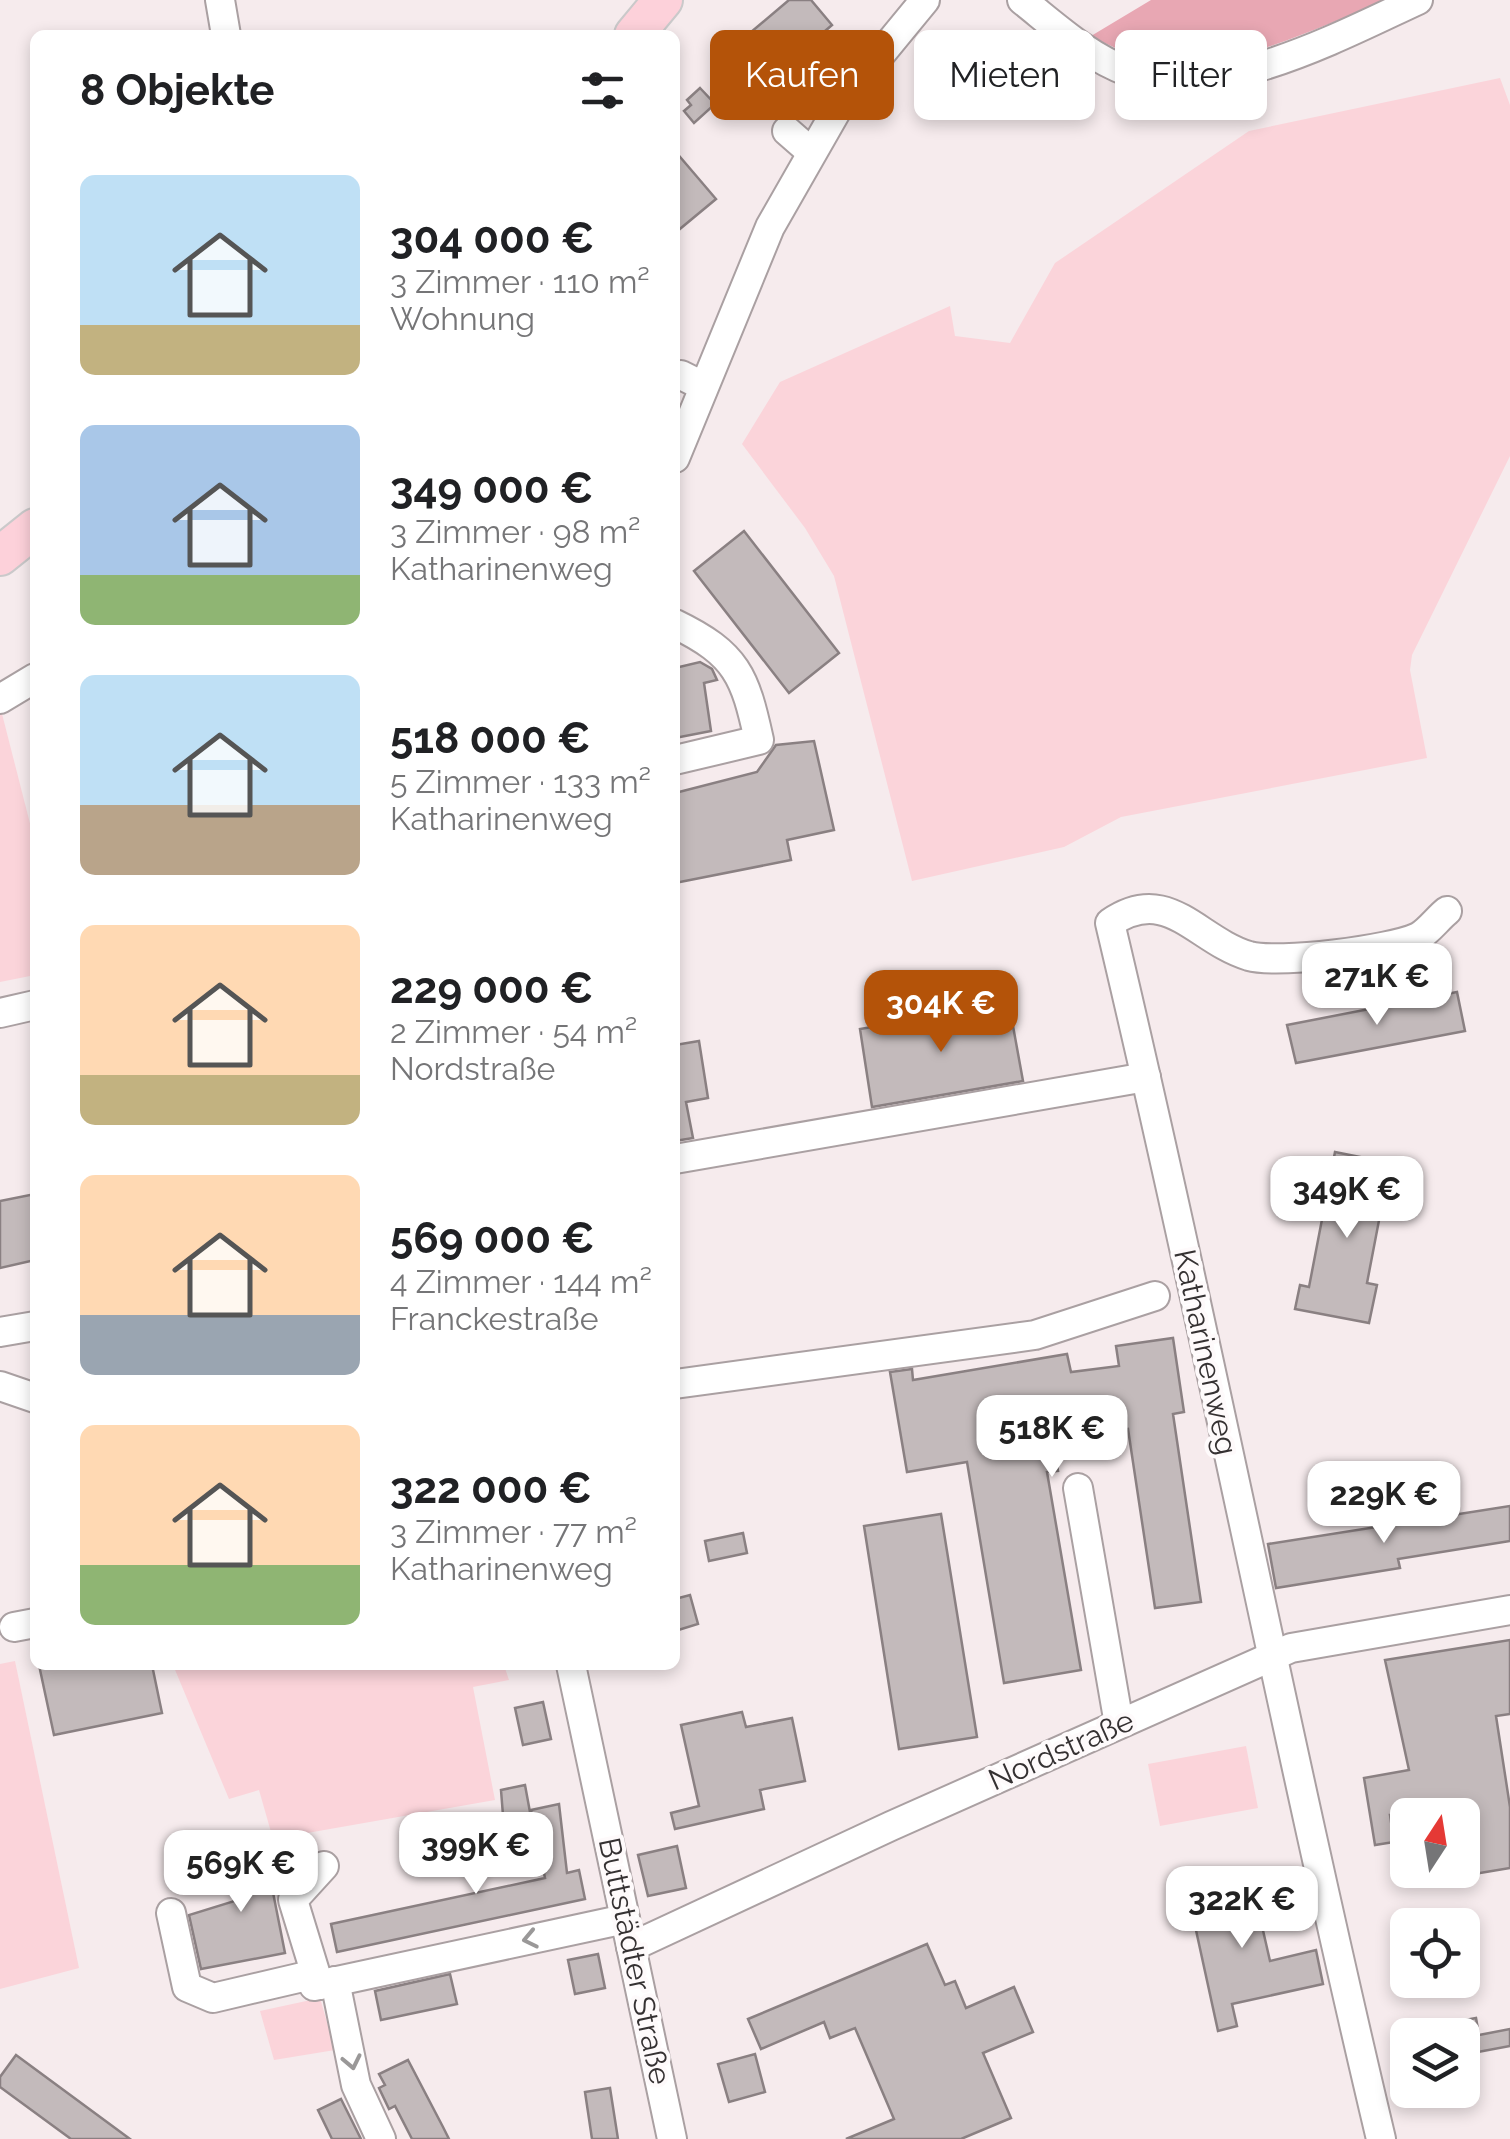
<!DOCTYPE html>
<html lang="de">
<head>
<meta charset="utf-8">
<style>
	body { margin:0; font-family:Raleway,sans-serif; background:#f2f2f2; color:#202124; height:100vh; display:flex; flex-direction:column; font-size:38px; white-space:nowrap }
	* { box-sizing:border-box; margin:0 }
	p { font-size:32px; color:#757577 }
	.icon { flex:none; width:55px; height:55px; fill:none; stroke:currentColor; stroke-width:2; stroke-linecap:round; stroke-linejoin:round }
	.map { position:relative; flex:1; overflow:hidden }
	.panel { position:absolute; left:30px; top:30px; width:650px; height:1640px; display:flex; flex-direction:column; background:#fff; border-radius:15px; box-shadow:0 5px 15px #0003 }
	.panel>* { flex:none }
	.hud { position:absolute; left:710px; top:30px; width:650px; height:90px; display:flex; gap:20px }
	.needle { width:65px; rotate:12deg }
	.fabs { position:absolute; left:1390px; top:1798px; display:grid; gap:20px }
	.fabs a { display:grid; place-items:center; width:90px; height:90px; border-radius:15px; background:#fff; box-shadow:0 5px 15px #0003; font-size:50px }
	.price { position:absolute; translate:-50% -85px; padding:0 22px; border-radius:20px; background:#fff; color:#222; font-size:32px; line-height:65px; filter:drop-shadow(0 2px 5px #0008) }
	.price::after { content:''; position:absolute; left:50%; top:60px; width:30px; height:22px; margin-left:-15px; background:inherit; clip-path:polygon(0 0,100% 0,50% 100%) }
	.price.selected { background:#b45309; color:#fff }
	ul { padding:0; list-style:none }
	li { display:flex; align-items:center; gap:30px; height:250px; padding:0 50px }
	li span { display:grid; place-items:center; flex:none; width:280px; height:200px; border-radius:15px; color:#555 }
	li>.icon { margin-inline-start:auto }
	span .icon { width:120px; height:120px; fill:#fffc; stroke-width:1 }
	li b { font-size:42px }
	h2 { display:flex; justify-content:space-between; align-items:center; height:120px; padding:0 50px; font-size:42px }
	.pill { padding:0 35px; border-radius:15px; background:#fff; box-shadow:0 5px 15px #0003; font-size:35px; line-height:90px }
	.pill.selected { background:#b45309; color:#fff }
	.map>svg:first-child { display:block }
</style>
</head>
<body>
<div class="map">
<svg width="1510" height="2139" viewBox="0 0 1510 2139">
	<rect width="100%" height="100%" fill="#f6ebed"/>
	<g fill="#fbd4da">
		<path d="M1500,78L1510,105V456L1412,655L1410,670L1427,758L1121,817L1064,847L912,881L834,576L805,528L742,444L780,382L950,306L955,336L1010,343L1055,263L1249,131Z"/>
		<path d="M0,706L35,843V975L0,982Z"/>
		<path d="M15,1661L79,1968L0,1989V1664Z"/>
		<path d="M173,1665H504L509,1680L473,1687L495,1800L273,1839L259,1790L229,1799Z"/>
		<path d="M1246,1746L1258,1808L1160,1826L1148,1764Z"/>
		<path d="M320,1998L335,2050L274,2060L260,2011Z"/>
	</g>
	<path fill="#e8a7b3" d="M1151,0H1388C1322,25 1251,62 1180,64C1148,64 1118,50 1091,36Z"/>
	<g fill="#c3babb" stroke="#8a8082" stroke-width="2.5">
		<path d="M789,0H811L832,25L768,80H757L731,49Z"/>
		<path d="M700,88L715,104L694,123L684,111L691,105L687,100Z"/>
		<path d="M675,151L716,199L675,233Z"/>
		<path d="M744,531L839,653L789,693L694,571Z"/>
		<path d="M700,662L712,669L717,680L704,683L711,731L675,738V668Z"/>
		<path d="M814,741L834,830L787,840L791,860L675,883V793L757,772L776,745Z"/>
		<path d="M1457,992L1465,1031L1296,1063L1287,1025Z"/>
		<path d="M1009,1004L1023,1081L872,1107L860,1029Z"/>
		<path d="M699,1041L708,1098L686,1102L693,1138L675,1141V1045Z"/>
		<path d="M1335,1152L1390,1163L1367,1283L1377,1285L1369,1323L1295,1309L1300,1285L1309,1287Z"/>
		<path d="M35,1194V1260L0,1268V1201Z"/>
		<path d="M1173,1338L1184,1412L1173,1414L1201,1602L1155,1608L1128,1429L1053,1441L1058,1471L1047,1472L1081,1670L1004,1683L967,1462L907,1472L890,1372L912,1369L913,1380L1067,1354L1071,1372L1119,1366L1116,1346Z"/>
		<path d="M1510,1506V1541L1398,1559L1400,1568L1276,1588L1268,1544Z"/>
		<path d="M941,1514L977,1737L899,1749L864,1526Z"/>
		<path d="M743,1533L747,1553L709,1561L705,1541Z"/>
		<path d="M690,1595L698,1624L675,1631V1599Z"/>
		<path d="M1510,1640V1714L1496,1716L1510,1807V1868L1462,1876V1815H1390L1394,1842L1375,1845L1364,1778L1409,1770L1385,1660Z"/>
		<path d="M39,1665H152L162,1713L54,1735Z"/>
		<path d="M543,1702L551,1739L523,1745L515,1708Z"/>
		<path d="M742,1712L746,1727L792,1718L805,1781L760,1790L764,1809L675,1829L671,1813L699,1806L681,1725Z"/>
		<path d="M525,1785L532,1823L504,1828L501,1790Z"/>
		<path d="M559,1804L567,1873L579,1870L585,1899L337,1952L331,1924L545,1878L531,1810Z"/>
		<path d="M263,1842L285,1953L201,1969L189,1915L238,1900L227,1849Z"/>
		<path d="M677,1846L686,1888L648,1896L638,1855Z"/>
		<path d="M1251,1878L1270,1961L1316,1950L1323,1984L1232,2004L1237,2026L1218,2031L1187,1889Z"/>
		<path d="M927,1944L945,1985L955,1981L966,2008L1014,1987L1033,2032L983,2053L1011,2118L961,2139H846L894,2119L855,2028L830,2038L824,2022L761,2049L748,2019Z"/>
		<path d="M598,1954L605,1988L575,1994L568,1960Z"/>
		<path d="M450,1974L457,2004L381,2020L375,1991Z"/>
		<path d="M1476,2018L1479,2035L1510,2029V2046L1462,2055V2035H1429L1428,2027Z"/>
		<path d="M755,2054L765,2092L729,2102L718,2064Z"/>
		<path d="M16,2055L130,2139H71L0,2087V2077Z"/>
		<path d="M408,2060L443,2127L449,2139H412L395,2106L389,2109L379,2088L385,2085L379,2074Z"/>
		<path d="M610,2088L618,2139H592L585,2092Z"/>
		<path d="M341,2099L361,2139H332L318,2110Z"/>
	</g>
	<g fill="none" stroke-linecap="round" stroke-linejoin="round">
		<defs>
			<g id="minor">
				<path d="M220,0L226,35"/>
				<path d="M1022,0C1056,27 1088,57 1129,72C1214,104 1342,35 1418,0"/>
				<path d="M787,131L811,152"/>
				<path d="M681,375L703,386"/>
				<path d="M675,458L770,227L842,101L925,0"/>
				<path d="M675,624C737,654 745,676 759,740L675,760"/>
				<path d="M0,699L35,678"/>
				<path d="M0,1013L35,1005"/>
				<path d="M675,1159L1146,1077"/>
				<path d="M0,1332L35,1326"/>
				<path d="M675,1384L1035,1335L1155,1296"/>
				<path d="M0,1386L35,1398"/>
				<path d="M1078,1488L1119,1724"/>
				<path d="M14,1627L35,1623"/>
				<path d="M571,1665L672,2139"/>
				<path d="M171,1913L187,1987L213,1998L307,1976L319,1985"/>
				<path d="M631,1947L891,1826L1291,1648L1510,1610"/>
				<path d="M335,1981L356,2085L381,2139"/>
				<path d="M319,1985L293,1900L324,1866"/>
				<path d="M314,1986L625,1919"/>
				<path d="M1381,2139C1285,1735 1206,1327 1110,923C1168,883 1196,940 1249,956C1278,964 1391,950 1418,937C1428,932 1438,918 1447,911"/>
			</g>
			<g id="major">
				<path d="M634,35L663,0"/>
				<path d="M0,556L35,528"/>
			</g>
		</defs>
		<use href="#minor" stroke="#aaa0a2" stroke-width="32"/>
		<use href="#major" stroke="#cac9ca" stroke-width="42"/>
		<use href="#minor" stroke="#fff" stroke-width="28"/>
		<use href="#major" stroke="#fdd1da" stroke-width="38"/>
	</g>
	<defs><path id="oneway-chevron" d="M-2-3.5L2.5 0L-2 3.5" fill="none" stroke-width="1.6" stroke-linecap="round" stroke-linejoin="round" transform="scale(2.5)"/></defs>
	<g stroke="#9a9898">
		<use href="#oneway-chevron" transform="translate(530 1939) rotate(168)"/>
		<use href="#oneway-chevron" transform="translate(352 2062) rotate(78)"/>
	</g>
	<g text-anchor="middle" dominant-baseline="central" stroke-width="8" stroke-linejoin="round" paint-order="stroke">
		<g font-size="30" fill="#353132" stroke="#fefafb">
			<text transform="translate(1206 1352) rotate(78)">Katharinenweg</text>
			<text transform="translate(1061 1750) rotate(-24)">Nordstraße</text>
			<text transform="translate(635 1961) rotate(78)">Buttstädter Straße</text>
		</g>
	</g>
</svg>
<div class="fabs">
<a><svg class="needle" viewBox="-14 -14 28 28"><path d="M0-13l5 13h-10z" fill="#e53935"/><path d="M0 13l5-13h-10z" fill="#757577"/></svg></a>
<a><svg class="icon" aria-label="locate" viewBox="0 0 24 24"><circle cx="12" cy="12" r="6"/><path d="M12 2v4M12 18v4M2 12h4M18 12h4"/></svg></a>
<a><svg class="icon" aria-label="layers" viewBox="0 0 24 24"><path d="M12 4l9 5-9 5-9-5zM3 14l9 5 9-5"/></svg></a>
</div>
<b class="price" style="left:1377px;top:1028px">271K €</b>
<b class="price selected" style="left:941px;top:1055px">304K €</b>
<b class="price" style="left:1347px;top:1241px">349K €</b>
<b class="price" style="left:1052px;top:1480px">518K €</b>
<b class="price" style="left:1384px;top:1546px">229K €</b>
<b class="price" style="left:476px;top:1897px">399K €</b>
<b class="price" style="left:241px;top:1915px">569K €</b>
<b class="price" style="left:1242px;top:1951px">322K €</b>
<div class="hud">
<a class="pill selected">Kaufen</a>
<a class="pill">Mieten</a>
<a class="pill">Filter</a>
</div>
<section class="panel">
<h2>8 Objekte<svg class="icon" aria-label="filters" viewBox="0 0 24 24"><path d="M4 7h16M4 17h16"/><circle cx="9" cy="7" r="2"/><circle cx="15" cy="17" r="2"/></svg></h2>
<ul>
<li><span style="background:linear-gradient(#bfe0f5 75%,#c2b280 0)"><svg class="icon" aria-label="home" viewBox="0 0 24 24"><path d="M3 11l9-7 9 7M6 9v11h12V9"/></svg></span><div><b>304 000 €</b><p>3 Zimmer · 110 m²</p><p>Wohnung</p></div></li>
<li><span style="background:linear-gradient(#a9c7e8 75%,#8fb573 0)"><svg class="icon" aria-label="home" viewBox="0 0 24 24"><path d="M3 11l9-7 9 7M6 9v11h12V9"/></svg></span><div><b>349 000 €</b><p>3 Zimmer · 98 m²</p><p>Katharinenweg</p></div></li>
<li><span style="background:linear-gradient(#bfe0f5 65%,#b9a48a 0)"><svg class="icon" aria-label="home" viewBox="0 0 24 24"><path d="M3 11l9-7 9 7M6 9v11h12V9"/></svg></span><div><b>518 000 €</b><p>5 Zimmer · 133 m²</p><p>Katharinenweg</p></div></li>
<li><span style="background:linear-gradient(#ffd9b3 75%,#c2b280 0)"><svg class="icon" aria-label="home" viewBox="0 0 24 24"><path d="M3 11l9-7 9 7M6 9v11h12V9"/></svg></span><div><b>229 000 €</b><p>2 Zimmer · 54 m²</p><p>Nordstraße</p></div></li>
<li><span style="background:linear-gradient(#ffd9b3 70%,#9aa5b1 0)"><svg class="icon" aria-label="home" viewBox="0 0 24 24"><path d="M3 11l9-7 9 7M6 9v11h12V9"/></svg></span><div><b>569 000 €</b><p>4 Zimmer · 144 m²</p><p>Franckestraße</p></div></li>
<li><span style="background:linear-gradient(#ffd9b3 70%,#8fb573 0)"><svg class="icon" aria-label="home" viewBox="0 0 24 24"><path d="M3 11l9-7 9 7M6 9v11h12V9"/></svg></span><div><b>322 000 €</b><p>3 Zimmer · 77 m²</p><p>Katharinenweg</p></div></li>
</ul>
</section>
</div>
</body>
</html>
